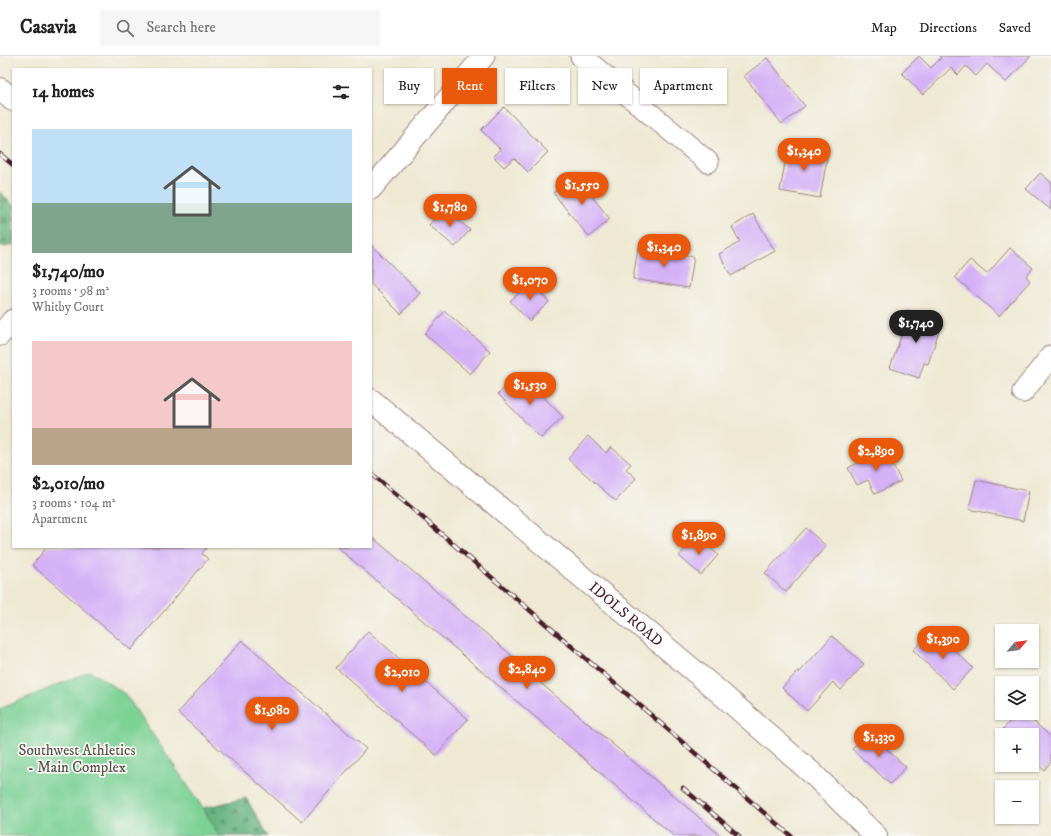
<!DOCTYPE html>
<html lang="en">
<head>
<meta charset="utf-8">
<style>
	body { margin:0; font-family:"IM FELL DW Pica",serif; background:#f6f6f6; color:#222; height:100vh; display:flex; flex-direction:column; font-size:15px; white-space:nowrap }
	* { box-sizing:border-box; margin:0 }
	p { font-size:13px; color:#767676 }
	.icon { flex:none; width:22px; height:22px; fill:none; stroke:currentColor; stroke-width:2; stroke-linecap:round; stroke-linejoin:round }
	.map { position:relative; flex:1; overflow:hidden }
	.side { position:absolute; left:12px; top:12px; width:360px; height:480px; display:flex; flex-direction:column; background:#fff; border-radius:0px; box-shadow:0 1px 3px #0004 }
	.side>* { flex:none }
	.banner { position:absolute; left:384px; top:12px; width:380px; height:36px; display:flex; gap:8px }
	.needle { width:26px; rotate:62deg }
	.fabs { position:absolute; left:995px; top:568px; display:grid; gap:8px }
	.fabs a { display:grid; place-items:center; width:44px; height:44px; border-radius:0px; background:#fff; box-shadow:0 1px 3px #0004; font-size:20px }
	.price { position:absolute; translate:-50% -34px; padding:0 9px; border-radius:14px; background:#ea580c; color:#fff; font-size:13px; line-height:26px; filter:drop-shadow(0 1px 2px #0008) }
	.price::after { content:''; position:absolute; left:50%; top:24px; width:12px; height:9px; margin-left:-6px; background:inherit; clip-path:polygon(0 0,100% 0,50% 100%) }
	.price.active { background:#222; color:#fff }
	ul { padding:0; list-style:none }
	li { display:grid; align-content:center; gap:8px; height:212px; padding:0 20px }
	li span { display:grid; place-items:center; height:124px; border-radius:0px; color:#555 }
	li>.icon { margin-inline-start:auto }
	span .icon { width:72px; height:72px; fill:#fffc; stroke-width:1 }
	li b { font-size:17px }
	h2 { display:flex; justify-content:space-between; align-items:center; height:48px; padding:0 20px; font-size:17px }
	.pill { padding:0 14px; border-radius:0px; background:#fff; box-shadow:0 1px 3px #0004; font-size:14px; line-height:36px }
	.pill.active { background:#ea580c; color:#fff }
	header { display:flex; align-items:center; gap:24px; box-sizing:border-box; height:56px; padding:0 20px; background:#fff; border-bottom:1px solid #e0e0e0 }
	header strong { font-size:19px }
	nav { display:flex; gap:22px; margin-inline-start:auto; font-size:14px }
	.search { width:280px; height:36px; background:#f6f6f6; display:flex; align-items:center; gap:10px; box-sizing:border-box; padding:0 14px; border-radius:0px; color:#767676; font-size:15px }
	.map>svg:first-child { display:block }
</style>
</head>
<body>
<header>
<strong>Casavia</strong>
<div class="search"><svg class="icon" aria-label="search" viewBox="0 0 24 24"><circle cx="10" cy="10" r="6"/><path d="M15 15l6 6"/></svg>Search here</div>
<nav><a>Map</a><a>Directions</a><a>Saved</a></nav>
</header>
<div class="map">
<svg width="1051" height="780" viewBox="0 0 1051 780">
	<defs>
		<pattern id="forest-firs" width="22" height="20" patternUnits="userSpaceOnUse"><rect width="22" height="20" fill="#65b37e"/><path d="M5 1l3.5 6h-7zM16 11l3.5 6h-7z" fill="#559167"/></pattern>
	</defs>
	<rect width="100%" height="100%" fill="#f6f6f2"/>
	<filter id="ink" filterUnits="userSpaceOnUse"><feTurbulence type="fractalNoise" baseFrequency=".025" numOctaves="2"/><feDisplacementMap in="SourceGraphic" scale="8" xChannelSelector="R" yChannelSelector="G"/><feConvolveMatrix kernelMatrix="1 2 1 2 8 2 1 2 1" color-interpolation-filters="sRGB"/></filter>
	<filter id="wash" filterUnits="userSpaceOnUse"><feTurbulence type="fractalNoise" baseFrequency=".012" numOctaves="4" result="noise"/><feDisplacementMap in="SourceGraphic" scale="16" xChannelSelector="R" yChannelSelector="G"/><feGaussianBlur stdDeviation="0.9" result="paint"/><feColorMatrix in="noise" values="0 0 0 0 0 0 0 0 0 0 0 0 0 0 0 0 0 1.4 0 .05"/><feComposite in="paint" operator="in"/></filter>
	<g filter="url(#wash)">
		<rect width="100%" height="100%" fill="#efe9d3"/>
		<g fill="url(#forest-firs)" stroke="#586954">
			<path d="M0,136L13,149V189L5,191L0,189Z"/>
			<path d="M246,742L268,780H219L203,752Z"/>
		</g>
		<path fill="#7cd194" stroke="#637860" d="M90,615L125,638L203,752L219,780H0V653Z"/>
		<g id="blocks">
			<g fill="#d4b0f7">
				<path d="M919,0L931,12L941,2L939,0H1031L1006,26L987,8L976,20L966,10L958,19L951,12L923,39L902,17Z"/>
				<path d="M767,2L805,50L782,68L744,20Z"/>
				<path d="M504,51L548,96L528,116L514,102L504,111L493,100L500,93L481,74Z"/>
				<path d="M788,90L828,97L820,142L780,135Z"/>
				<path d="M1040,117L1051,126V154L1026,133Z"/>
				<path d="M575,119L610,163L589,181L553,137Z"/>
				<path d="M444,152L470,174L455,191L429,169Z"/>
				<path d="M753,158L775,195L731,220L719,198L740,186L732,171Z"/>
				<path d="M371,189L420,237L401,258L371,228Z"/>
				<path d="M638,192L694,201L689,232L633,223Z"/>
				<path d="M1010,192L1033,212L1026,220L1030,225L999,260L955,221L970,204L987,218Z"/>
				<path d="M531,226L549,246L529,265L510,245Z"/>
				<path d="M907,254L942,266L928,308L924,307L919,322L890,312L905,269L902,268Z"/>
				<path d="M445,255L490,295L470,318L425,278Z"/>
				<path d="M520,317L563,361L541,382L498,338Z"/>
				<path d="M588,380L606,397L611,391L631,408L626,413L636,422L616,445L568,403Z"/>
				<path d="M884,393L901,425L875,438L868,424L857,429L848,412Z"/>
				<path d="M976,424L1029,435L1023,465L969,453Z"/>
				<path d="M806,472L826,490L786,536L765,517Z"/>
				<path d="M371,480L538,622L537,624L721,780H674L337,491H371Z"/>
				<path d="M697,480L718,499L701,519L679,500Z"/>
				<path d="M47,491H207L202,498L208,503L131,594L32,509Z"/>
				<path d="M368,575L468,663L436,699L336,612Z"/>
				<path d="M931,577L941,587L944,584L973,612L953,633L913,594Z"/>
				<path d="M832,580L864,608L841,634L833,626L807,655L782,632L798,615L799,617Z"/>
				<path d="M242,584L366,693L302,766L178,657Z"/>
				<path d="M1017,657H1024L1051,681V706L1044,714L1032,703V679H998Z"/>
				<path d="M868,676L906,711L890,728L852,693Z"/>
			</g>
		</g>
	</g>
	<g filter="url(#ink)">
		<use href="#blocks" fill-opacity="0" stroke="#9c847f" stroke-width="1"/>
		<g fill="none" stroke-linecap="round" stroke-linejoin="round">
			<defs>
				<g id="minor">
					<path d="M581,0L708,106"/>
					<path d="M371,133L484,0"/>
					<path d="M0,279L13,264"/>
					<path d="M1023,336L1051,300"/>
				</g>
				<g id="tertiary">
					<path d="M0,33L13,44"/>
					<path id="s1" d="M371,344L718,635L813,718L876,780"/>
				</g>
			</defs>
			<use href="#minor" stroke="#9c847f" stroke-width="23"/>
			<use href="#tertiary" stroke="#9c847f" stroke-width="24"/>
			<use href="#minor" stroke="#fff" stroke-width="21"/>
			<use href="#tertiary" stroke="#fff" stroke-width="22"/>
			<defs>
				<g id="rail">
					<path d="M0,98L13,109"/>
					<path d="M371,417L791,780"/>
					<path d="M683,732L739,780"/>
				</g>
			</defs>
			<use href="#rail" stroke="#4a1f2b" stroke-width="4.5"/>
			<use href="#rail" stroke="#f6f6f2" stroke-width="3" stroke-dasharray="9" stroke-linecap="butt"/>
		</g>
	</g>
	<g text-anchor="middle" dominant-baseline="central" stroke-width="3.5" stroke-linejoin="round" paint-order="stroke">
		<g font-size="15" fill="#4a1f2b" stroke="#f6f6f2">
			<text stroke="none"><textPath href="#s1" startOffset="333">IDOLS ROAD</textPath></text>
		</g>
		<g font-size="15" fill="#59544a" stroke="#f6f6f2">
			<text x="77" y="694">Southwest Athletics<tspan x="77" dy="17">- Main Complex</tspan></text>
		</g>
	</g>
</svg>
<div class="fabs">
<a><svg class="needle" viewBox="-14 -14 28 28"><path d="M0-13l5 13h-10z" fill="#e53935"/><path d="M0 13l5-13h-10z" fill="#767676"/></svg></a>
<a><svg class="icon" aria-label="layers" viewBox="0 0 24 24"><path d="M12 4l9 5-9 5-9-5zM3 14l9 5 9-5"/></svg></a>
<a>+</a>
<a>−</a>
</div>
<b class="price" style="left:804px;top:116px">$1,340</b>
<b class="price" style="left:582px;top:150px">$1,550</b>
<b class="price" style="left:450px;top:172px">$1,780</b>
<b class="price" style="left:664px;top:212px">$1,340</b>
<b class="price" style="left:530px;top:245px">$1,070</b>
<b class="price active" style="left:916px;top:288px">$1,740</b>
<b class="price" style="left:530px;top:350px">$1,530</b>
<b class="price" style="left:876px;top:416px">$2,890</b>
<b class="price" style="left:699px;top:500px">$1,890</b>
<b class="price" style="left:943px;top:604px">$1,390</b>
<b class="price" style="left:527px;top:634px">$2,840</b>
<b class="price" style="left:402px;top:637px">$2,010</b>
<b class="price" style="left:272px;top:675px">$1,980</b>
<b class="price" style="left:879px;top:702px">$1,330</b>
<div class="banner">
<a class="pill">Buy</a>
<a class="pill active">Rent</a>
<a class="pill">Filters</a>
<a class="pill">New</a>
<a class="pill">Apartment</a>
</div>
<section class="side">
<h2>14 homes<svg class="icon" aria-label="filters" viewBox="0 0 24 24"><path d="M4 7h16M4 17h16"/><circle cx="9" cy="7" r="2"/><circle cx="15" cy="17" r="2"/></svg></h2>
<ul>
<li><span style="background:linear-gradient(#bfe0f5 60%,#7fa58c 0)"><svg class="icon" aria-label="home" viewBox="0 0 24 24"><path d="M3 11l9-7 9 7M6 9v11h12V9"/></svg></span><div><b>$1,740/mo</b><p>3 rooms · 98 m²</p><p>Whitby Court</p></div></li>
<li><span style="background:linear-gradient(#f6c9c9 70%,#b9a48a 0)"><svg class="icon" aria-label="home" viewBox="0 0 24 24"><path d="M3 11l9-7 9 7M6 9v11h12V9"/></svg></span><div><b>$2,010/mo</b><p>3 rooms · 104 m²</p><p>Apartment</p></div></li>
</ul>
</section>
</div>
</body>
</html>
